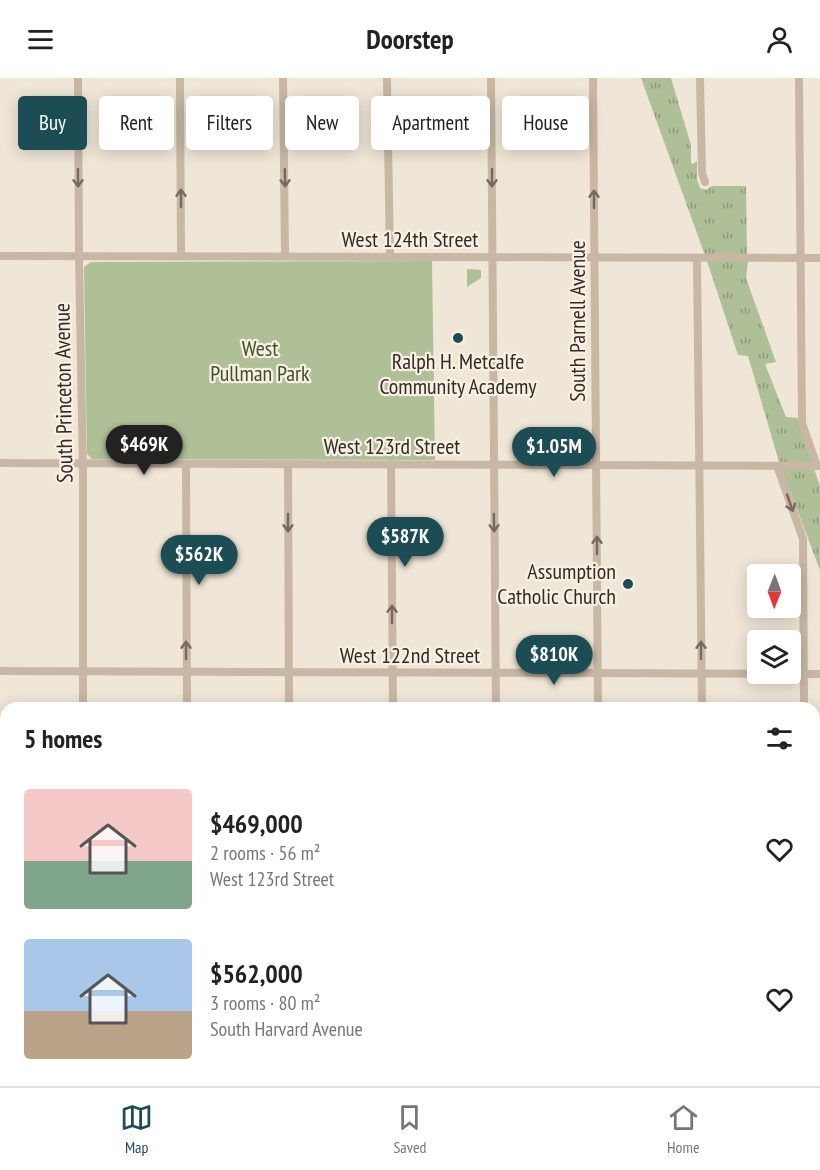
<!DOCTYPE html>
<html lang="en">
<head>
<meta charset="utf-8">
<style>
	body { margin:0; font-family:"PT Sans Narrow",sans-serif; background:#f2f2f2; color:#222; height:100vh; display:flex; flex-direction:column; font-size:22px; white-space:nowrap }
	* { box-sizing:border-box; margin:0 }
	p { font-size:20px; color:#767676 }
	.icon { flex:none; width:33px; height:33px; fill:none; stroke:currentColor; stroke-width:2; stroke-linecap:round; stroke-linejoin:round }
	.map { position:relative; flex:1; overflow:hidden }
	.details { position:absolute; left:0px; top:624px; width:820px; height:384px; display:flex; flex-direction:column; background:#fff; border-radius:18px 18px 0 0; box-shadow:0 3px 15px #0003 }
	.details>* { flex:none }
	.hud { position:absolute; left:18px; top:18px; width:784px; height:54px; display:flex; gap:12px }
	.needle { width:39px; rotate:181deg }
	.fabs { position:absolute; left:747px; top:486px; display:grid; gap:12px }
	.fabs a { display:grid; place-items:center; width:54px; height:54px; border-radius:6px; background:#fff; box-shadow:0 3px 15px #0003; font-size:30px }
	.price { position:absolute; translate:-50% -51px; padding:0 14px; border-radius:21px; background:#1c4d54; color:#fff; font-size:20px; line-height:39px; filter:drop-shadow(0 2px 3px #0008) }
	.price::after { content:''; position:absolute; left:50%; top:36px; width:18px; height:14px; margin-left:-9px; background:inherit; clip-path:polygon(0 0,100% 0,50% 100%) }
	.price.active { background:#222; color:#fff }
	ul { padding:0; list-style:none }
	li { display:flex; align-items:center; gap:18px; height:150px; padding:0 24px }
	li span { display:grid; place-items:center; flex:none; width:168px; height:120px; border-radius:6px; color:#555 }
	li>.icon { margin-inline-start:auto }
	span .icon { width:72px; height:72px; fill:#fffc; stroke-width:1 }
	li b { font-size:26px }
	h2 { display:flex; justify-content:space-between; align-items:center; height:72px; padding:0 24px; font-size:26px }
	.tag { padding:0 21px; border-radius:6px; background:#fff; box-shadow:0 3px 15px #0003; font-size:21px; line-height:54px }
	.tag.active { background:#1c4d54; color:#fff }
	header { display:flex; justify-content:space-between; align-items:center; height:78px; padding:0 24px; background:#fff; font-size:27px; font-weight:600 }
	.tab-bar { display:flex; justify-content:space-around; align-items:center; height:84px; border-top:2px solid #e0e0e0; background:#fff; font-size:16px; color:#767676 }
	.tab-bar a { display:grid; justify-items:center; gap:3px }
	.tab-bar .active { color:#1c4d54 }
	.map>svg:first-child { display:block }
</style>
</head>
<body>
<header><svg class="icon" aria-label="menu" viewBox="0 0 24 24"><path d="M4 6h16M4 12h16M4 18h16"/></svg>Doorstep<svg class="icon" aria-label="person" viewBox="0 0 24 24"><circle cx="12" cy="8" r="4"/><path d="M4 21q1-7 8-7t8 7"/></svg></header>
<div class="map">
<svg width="820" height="1008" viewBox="0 0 820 1008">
	<defs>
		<pattern id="grass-tufts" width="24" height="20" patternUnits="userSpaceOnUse" patternTransform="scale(1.5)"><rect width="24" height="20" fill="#afbf98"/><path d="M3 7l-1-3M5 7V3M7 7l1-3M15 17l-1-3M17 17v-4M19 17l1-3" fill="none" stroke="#8f9b7c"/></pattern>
	</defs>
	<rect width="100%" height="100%" fill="#f0e6d7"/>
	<path fill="url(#grass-tufts)" d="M641,0H671L691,67V85L693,86L697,83V102L700,110L706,112L712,108H746L747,176L748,183L746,200L776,284L765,286L786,339L797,340L820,408V492L779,384L748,278L738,277L707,183Z"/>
	<g fill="#afbf98">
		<path d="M432,183L435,382L92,381L87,376L84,189L91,184Z"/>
		<path d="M467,191L481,192V200L467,209Z"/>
	</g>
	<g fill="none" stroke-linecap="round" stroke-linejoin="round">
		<g stroke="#c8b7a4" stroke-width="8">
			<path d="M78,0L79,178L83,395V630"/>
			<path d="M180,0L181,178"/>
			<path d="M283,0L285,178"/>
			<path d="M387,0L390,179"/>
			<path d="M491,0L496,630"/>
			<path d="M593,0L598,630"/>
			<path d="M700,0L702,95L705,104"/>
			<path d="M799,0L802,345L817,388"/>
			<path d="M0,178L820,180"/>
			<path d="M697,180L702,630"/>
			<path d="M0,385L820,388"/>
			<path d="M186,386L187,630"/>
			<path d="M288,386L289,630"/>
			<path d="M391,386L393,630"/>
			<path d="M777,388L803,461L804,630"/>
			<path d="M0,593L820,596"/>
			<path d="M85,1002V1008"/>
			<path d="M188,1002V1008"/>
			<path d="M291,1002V1008"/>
			<path d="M395,1002V1008"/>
			<path d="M497,1002V1008"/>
			<path d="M600,1002V1008"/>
			<path d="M704,1002V1008"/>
			<path d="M807,1002V1008"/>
		</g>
		<g stroke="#332b25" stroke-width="2" stroke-dasharray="1.5 4.5" stroke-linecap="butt">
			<path d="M0,804H6"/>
			<path d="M814,806H820"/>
		</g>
	</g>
	<defs><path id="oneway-shaft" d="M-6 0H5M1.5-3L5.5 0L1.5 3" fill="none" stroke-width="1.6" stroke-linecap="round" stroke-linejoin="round" transform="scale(1.5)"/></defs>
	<g stroke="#766a5e">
		<use href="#oneway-shaft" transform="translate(78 100) rotate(90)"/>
		<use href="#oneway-shaft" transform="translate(285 100) rotate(89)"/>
		<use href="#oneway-shaft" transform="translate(492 100) rotate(90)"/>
		<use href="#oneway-shaft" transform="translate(181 120) rotate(-90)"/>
		<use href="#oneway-shaft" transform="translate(594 121) rotate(-90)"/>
		<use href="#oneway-shaft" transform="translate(790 425) rotate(71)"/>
		<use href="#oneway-shaft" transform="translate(288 445) rotate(90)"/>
		<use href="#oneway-shaft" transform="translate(494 445) rotate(89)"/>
		<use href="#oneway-shaft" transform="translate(597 467) rotate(-90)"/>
		<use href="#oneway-shaft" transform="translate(392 536) rotate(-90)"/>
		<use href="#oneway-shaft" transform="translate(186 572) rotate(-90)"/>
		<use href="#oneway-shaft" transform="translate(701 572) rotate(-90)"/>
	</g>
	<g fill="#1c4d54" stroke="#f8f0e3" stroke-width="2">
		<circle cx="458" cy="260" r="6"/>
		<circle cx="628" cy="506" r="6"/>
	</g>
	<g text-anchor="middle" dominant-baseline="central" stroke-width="4.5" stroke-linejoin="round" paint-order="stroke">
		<g font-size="22" fill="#332b25" stroke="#f8f0e3">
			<text x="410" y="161">West 124th Street</text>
			<text transform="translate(577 243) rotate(-90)">South Parnell Avenue</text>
			<text transform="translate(63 315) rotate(-91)">South Princeton Avenue</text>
			<text x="392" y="368">West 123rd Street</text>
			<text x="410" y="577">West 122nd Street</text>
		</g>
		<g font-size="22" fill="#40512a" stroke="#f8f0e3">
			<text x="260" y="270">West<tspan x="260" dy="25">Pullman Park</tspan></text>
		</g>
		<g font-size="22" fill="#332b25" stroke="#f8f0e3">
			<text x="458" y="283">Ralph H. Metcalfe<tspan x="458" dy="25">Community Academy</tspan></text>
			<text x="616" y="493" text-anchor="end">Assumption<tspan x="616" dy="25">Catholic Church</tspan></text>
		</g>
	</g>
</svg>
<div class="fabs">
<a><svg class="needle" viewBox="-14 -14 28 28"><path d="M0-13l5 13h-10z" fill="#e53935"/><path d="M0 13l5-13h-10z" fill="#767676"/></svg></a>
<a><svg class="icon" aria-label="layers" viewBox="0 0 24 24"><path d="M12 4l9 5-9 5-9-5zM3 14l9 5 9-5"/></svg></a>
</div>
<b class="price active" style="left:144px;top:398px">$469K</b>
<b class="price" style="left:554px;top:400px">$1.05M</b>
<b class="price" style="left:405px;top:490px">$587K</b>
<b class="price" style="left:199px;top:508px">$562K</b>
<b class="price" style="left:554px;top:608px">$810K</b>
<div class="hud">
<a class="tag active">Buy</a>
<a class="tag">Rent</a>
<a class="tag">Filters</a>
<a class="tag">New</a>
<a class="tag">Apartment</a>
<a class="tag">House</a>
</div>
<section class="details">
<h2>5 homes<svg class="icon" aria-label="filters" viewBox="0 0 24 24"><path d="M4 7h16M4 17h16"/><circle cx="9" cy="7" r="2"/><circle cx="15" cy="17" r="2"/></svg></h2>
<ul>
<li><span style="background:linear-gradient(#f6c9c9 60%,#7fa58c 0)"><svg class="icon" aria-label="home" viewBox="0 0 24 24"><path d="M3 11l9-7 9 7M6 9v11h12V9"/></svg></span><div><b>$469,000</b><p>2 rooms · 56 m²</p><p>West 123rd Street</p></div><svg class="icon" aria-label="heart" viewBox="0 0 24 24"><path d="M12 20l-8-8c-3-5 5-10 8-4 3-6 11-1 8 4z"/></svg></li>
<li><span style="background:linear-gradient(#a9c7e8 60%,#b9a48a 0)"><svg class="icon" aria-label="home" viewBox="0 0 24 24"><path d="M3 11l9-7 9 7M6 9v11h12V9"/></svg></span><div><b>$562,000</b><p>3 rooms · 80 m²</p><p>South Harvard Avenue</p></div><svg class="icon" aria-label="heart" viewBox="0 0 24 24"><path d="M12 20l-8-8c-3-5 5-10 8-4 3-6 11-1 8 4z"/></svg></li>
</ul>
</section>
</div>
<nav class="tab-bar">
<a class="active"><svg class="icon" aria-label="map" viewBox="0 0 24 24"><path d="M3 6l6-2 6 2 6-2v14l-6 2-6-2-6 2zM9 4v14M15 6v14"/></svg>Map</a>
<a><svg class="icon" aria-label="saved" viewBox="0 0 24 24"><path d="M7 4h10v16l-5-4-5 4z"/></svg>Saved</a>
<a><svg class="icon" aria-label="home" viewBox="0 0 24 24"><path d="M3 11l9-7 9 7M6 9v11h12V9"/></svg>Home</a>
</nav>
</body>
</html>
